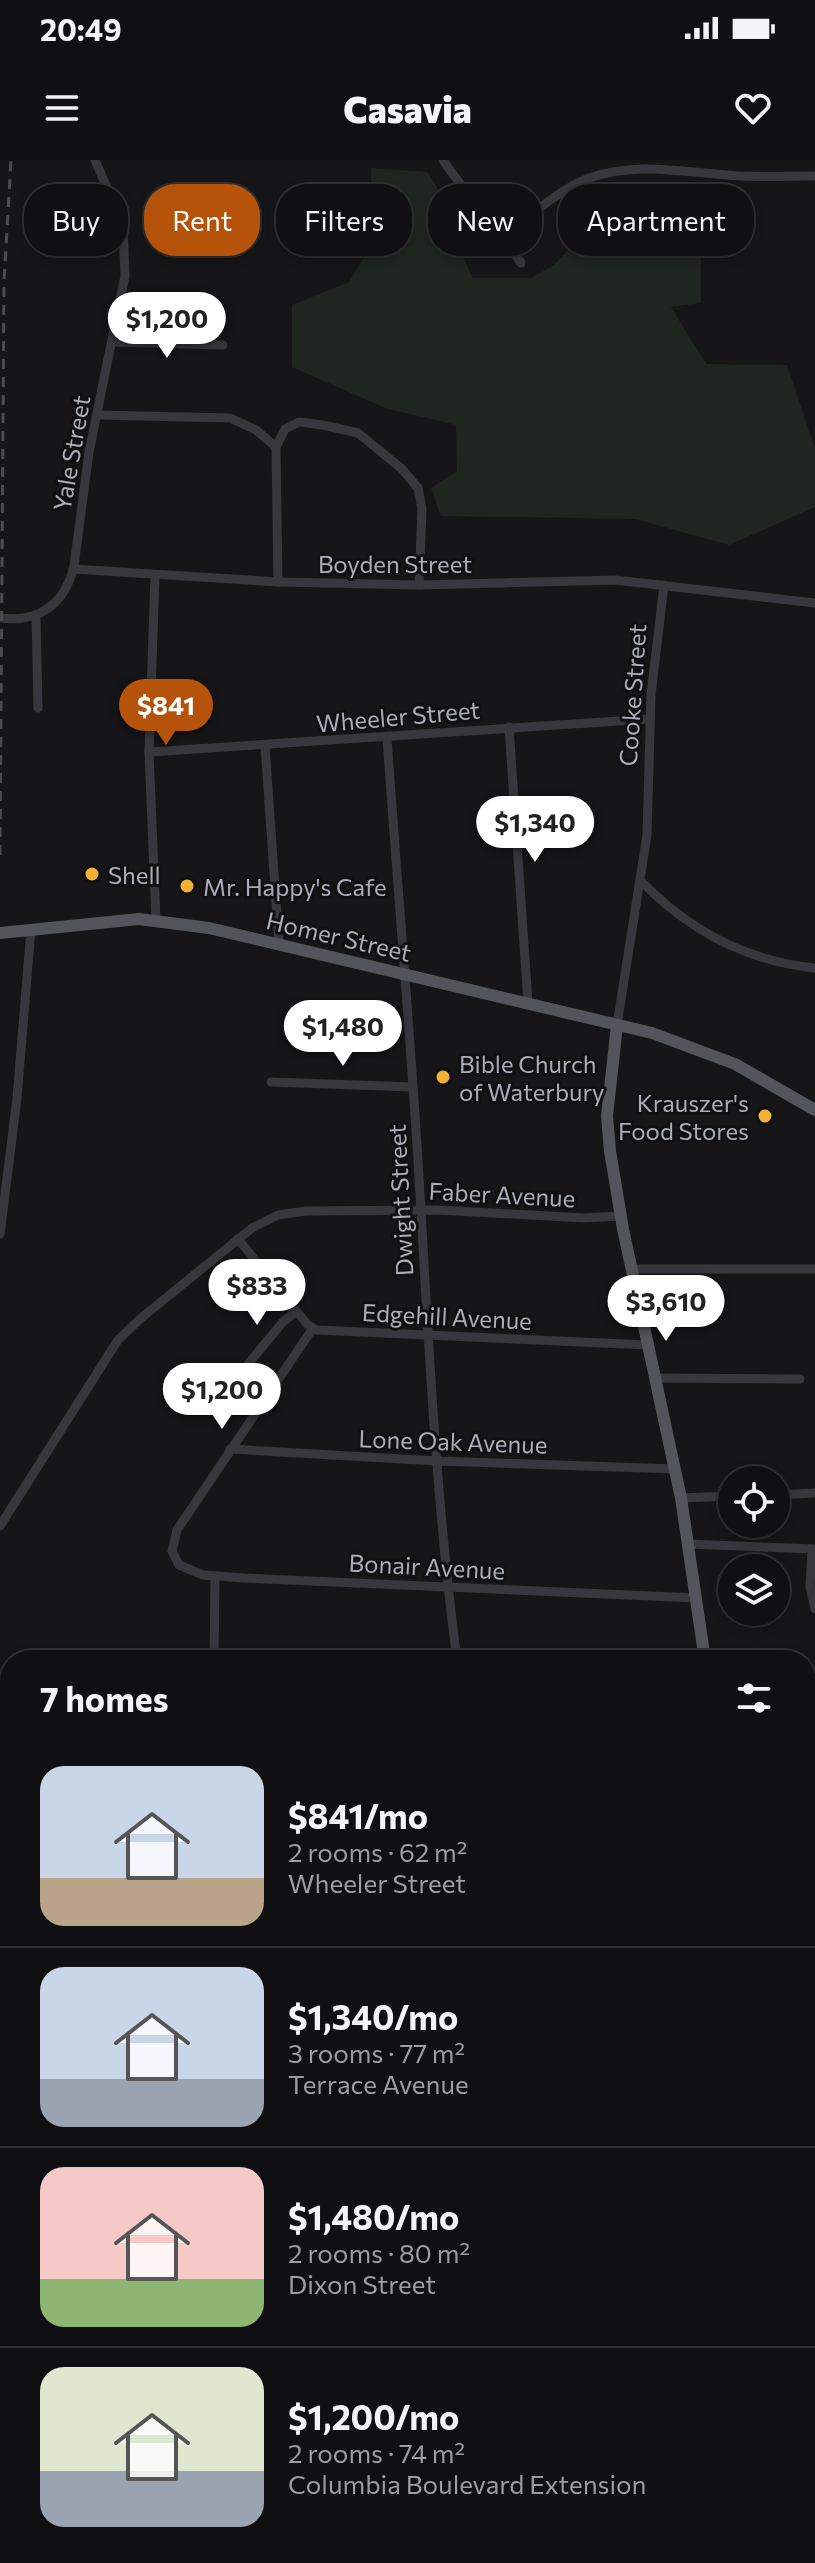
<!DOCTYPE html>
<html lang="en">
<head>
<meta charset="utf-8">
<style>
	body { margin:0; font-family:Commissioner,sans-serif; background:#1e1e20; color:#f1f3f6; height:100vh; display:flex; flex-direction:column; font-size:30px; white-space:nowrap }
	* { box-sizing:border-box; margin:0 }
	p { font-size:26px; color:#9c9d9f }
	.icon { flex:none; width:44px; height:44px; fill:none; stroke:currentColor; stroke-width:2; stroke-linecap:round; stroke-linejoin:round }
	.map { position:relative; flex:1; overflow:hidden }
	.details { position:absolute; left:0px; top:1490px; width:816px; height:914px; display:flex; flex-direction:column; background:#101012; border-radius:32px 32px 0 0; box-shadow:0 4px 12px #0003,0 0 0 2px #303032 }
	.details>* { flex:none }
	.banner { position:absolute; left:24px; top:24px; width:768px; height:72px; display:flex; gap:16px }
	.fabs { position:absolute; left:718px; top:1306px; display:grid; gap:16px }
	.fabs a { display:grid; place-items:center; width:72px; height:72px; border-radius:50%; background:#101012; box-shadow:0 4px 12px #0003,0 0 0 2px #303032; font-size:40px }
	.price { position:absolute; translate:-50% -68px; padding:0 18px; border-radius:28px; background:#fff; color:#222; font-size:26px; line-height:52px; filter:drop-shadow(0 2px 4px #0008) }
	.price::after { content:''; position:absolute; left:50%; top:48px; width:24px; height:18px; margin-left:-12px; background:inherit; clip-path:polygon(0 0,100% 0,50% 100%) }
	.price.on { background:#b45309; color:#fff }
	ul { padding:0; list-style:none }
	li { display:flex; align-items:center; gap:24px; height:200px; padding:0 40px }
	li+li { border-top:2px solid #303032 }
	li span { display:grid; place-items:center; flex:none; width:224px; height:160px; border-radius:24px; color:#555 }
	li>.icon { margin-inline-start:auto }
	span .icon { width:96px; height:96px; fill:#fffc; stroke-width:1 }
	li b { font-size:34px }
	h2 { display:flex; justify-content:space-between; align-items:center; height:96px; padding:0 40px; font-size:34px }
	.tag { padding:0 28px; border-radius:32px; background:#101012; box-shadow:0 4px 12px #0003,0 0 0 2px #303032; font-size:28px; line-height:72px }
	.tag.on { background:#b45309; color:#fff }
	.status { display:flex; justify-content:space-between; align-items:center; height:56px; padding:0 40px; background:#101012; direction:ltr }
	.status svg { height:22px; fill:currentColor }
	header { display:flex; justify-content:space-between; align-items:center; height:104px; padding:0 40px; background:#101012; font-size:36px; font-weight:800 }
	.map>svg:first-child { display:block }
</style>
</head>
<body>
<div class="status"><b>20:49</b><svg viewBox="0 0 49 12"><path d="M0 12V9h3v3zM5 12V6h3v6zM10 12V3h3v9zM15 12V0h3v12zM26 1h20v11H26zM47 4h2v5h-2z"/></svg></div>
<header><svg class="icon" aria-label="menu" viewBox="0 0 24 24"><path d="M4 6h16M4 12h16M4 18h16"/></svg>Casavia<svg class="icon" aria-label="heart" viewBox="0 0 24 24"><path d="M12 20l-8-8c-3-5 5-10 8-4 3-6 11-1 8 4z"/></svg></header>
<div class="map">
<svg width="815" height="2403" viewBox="0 0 815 2403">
	<rect width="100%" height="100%" fill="#161618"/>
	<path fill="#1e261f" d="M371,8L427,12L463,67L464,99L473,118H531L554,105L587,68L701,73V143L671,147L706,204L787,205L815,289V347L729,385L635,359L441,356L431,328L457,311L456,265L385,248L292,207V145L349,122L373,83Z"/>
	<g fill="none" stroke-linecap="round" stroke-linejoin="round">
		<g stroke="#37383d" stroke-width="9">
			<path d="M443,0C467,36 497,67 521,103"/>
			<path d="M503,77C530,56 557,31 589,18C641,0 690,14 741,16C766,17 791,16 815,16"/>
			<path d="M112,182L223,185"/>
			<path d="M97,255L230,258L256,270L276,287L285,269L299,262L323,265L358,273L402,309L418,328L422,349L419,425"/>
			<path d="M276,287L278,422"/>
			<path d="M73,409L278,422L419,425L615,420L815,443"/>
			<path d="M155,415L149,592L156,760"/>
			<path d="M36,456L38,548"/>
			<path d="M0,458C39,463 65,444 74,406L89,292L125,116L123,65L95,0"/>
			<path d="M509,567L528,843"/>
			<path d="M387,578C397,719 409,859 418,1000C428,1167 435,1334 457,1500"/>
			<path d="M265,586L279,784"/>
			<path d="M149,592L649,559"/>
			<path d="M640,720C688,770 746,801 815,808"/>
			<path d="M617,865L647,675L651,535L664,425"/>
			<path d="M271,922L413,927"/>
			<path d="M0,1074L17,938L31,769"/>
			<path d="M238,1079L307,1164L317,1170L648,1185"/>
			<path d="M631,1109H815"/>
			<path d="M313,1168L177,1370L172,1391L179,1405L203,1415L244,1418L696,1438"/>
			<path d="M244,1209L282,1163L296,1151"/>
			<path d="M656,1218L800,1219"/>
			<path d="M230,1289L437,1301L676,1309"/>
			<path d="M776,1335L815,1333"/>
			<path d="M681,1338L732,1336"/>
			<path d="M0,1366L118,1180L140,1159L252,1068L278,1055L306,1051L437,1050L584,1058L620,1056"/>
			<path d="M688,1384L815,1389"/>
			<path d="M812,1390L810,1426L815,1449"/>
			<path d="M214,1500L215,1416"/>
			<path d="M806,1594H815"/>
			<path d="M0,1862L10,1861"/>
			<path d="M806,1951L815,1949"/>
			<path d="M806,2004L815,2038"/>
			<path d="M806,2085L815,2082"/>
			<path d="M263,2403L264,2394"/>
			<path d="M402,2403L403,2394"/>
			<path d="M508,2403V2394"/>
		</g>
		<g stroke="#53555c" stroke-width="12">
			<path d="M0,773L139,759L209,768L652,873L735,904L815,950"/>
			<path d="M617,865L607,956L610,991L623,1069L681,1338L705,1500"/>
			<path d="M683,2394V2403"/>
		</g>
		<path stroke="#4a4c52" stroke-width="3" stroke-dasharray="10 8" stroke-linecap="butt" d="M0,695L4,122L11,0"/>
	</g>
	<g fill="#f2b134" stroke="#111113" stroke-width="3">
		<circle cx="92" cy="714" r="8"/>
		<circle cx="187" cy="726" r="8"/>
		<circle cx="443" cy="917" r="8"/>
		<circle cx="765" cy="956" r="8"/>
	</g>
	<g text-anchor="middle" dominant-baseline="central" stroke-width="6" stroke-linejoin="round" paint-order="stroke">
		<g font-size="24" fill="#a8adb8" stroke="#111113">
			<text transform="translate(71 293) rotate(-80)">Yale Street</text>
			<text x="395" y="403">Boyden Street</text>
			<text transform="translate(632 535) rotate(-86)">Cooke Street</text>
			<text transform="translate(398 556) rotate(-5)">Wheeler Street</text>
			<text transform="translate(339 776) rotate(13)">Homer Street</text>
			<text transform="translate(502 1034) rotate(3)">Faber Avenue</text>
			<text transform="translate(400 1040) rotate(-93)">Dwight Street</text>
			<text transform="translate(447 1156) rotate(3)">Edgehill Avenue</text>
			<text transform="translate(453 1281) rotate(2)">Lone Oak Avenue</text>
			<text transform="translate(427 1406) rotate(3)">Bonair Avenue</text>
		</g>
		<g font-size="24" fill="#a8adb8" stroke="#111113" text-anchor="start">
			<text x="108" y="714">Shell</text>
			<text x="203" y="726">Mr. Happy's Cafe</text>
			<text x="459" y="903">Bible Church<tspan x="459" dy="28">of Waterbury</tspan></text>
			<text x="749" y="942" text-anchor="end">Krauszer's<tspan x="749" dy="28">Food Stores</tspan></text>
		</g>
	</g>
</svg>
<div class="fabs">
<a><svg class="icon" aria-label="locate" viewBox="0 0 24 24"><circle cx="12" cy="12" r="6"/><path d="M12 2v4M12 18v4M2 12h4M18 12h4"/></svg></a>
<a><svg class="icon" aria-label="layers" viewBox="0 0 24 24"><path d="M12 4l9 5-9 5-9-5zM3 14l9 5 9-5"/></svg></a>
</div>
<b class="price" style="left:167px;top:200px">$1,200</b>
<b class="price on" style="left:166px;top:587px">$841</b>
<b class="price" style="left:535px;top:704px">$1,340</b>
<b class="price" style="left:343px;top:908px">$1,480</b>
<b class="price" style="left:257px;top:1167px">$833</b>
<b class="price" style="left:666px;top:1183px">$3,610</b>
<b class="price" style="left:222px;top:1271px">$1,200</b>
<div class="banner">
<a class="tag">Buy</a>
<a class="tag on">Rent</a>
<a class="tag">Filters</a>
<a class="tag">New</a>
<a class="tag">Apartment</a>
</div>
<section class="details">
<h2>7 homes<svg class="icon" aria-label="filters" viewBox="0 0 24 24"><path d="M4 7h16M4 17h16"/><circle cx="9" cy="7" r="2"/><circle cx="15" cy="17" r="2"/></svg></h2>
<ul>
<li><span style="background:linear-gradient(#c9d6e8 70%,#b9a48a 0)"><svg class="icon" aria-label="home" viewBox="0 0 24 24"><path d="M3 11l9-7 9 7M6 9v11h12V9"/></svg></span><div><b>$841/mo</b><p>2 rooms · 62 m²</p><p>Wheeler Street</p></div></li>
<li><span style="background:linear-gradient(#c9d6e8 70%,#9aa5b1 0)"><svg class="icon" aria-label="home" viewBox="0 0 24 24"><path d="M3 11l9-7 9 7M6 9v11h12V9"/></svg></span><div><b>$1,340/mo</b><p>3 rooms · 77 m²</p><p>Terrace Avenue</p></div></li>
<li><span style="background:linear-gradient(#f6c9c9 70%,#8fb573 0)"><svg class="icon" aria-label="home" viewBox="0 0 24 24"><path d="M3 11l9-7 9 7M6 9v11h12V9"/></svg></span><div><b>$1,480/mo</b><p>2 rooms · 80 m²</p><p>Dixon Street</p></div></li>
<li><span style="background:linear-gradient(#dfe7d0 65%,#9aa5b1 0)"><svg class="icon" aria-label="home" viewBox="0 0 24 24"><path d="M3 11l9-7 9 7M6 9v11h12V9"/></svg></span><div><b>$1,200/mo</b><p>2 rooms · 74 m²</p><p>Columbia Boulevard Extension</p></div></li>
</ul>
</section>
</div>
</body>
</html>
